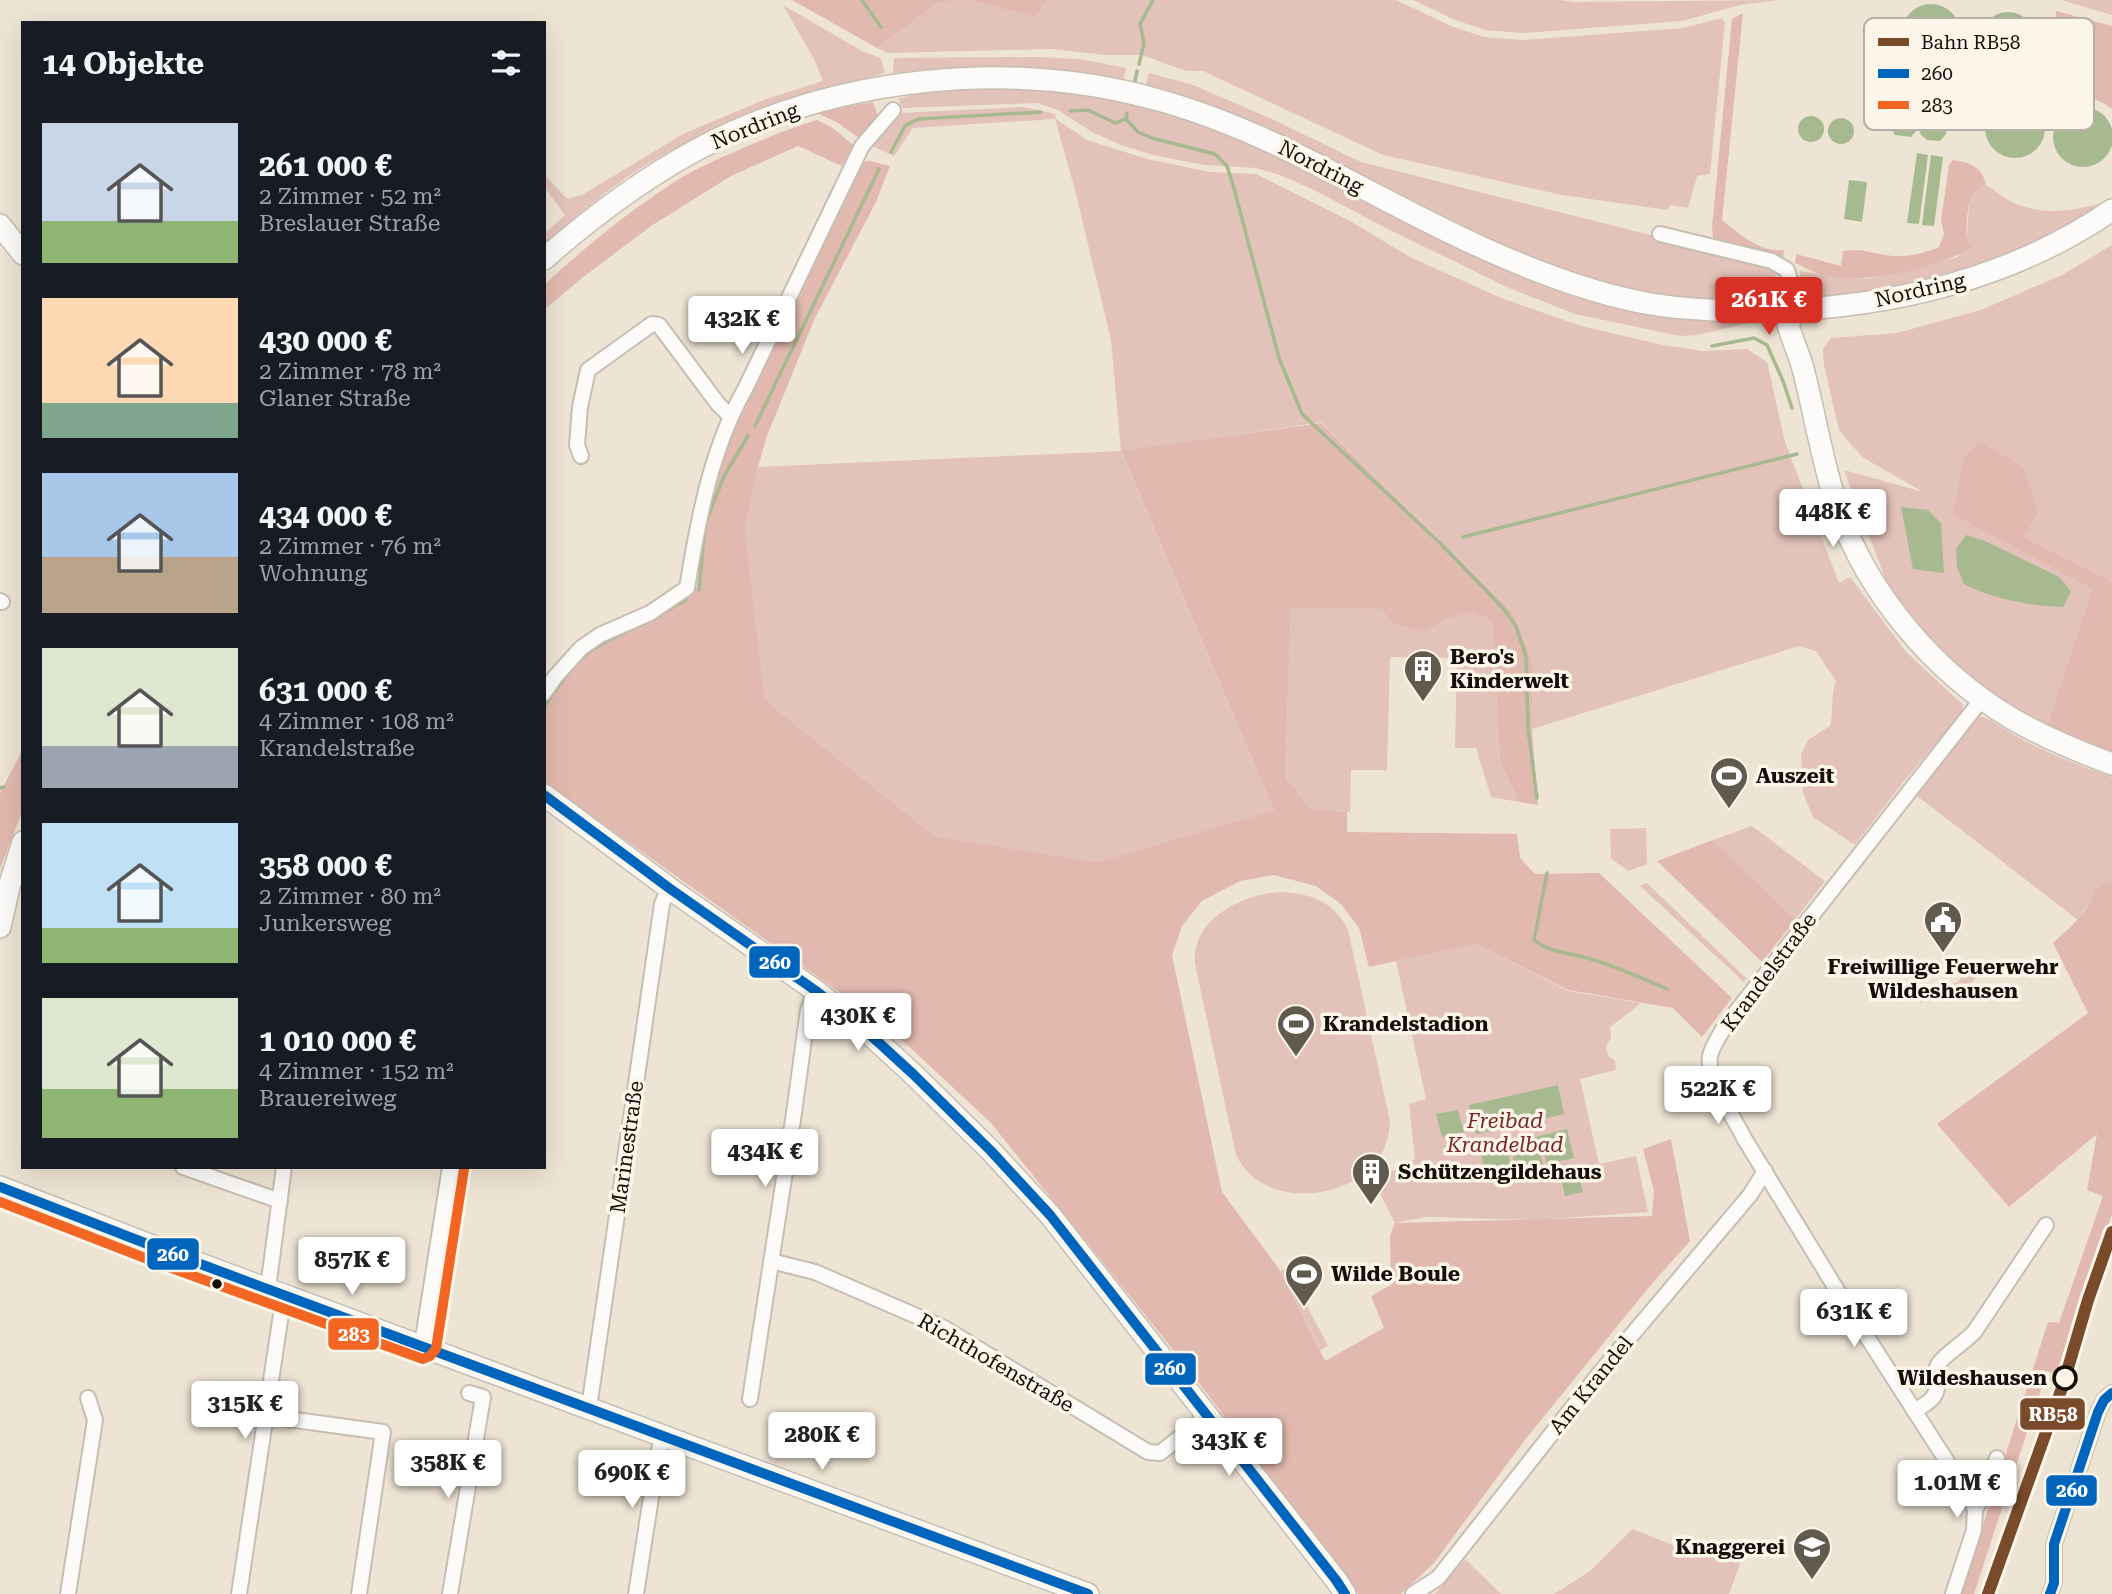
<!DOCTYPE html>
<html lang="de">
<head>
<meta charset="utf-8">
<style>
	body { margin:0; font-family:"Roboto Serif",serif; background:#20242c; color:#f1f3f6; height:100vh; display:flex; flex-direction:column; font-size:26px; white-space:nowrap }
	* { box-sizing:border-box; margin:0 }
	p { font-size:23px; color:#9ea1a6 }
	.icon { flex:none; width:38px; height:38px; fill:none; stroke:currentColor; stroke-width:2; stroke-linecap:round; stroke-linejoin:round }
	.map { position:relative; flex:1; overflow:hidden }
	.sheet { position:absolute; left:21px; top:21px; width:525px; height:1148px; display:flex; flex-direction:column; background:#171b24; border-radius:0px; box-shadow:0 7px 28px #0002 }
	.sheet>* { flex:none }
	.price { position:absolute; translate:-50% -60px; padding:0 16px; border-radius:7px; background:#fff; color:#222; font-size:23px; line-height:46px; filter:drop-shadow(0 2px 4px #0008) }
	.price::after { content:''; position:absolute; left:50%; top:42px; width:21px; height:16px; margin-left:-10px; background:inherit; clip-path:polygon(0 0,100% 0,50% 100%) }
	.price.selected { background:#d93025; color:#fff }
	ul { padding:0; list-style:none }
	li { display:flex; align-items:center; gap:21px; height:175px; padding:0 21px }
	li span { display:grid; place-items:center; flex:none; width:196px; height:140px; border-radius:0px; color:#555 }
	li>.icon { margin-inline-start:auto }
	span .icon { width:84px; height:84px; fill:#fffc; stroke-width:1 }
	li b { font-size:30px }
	h2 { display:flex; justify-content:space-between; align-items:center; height:84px; padding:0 21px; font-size:30px }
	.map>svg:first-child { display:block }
</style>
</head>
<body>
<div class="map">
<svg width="2112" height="1594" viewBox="0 0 2112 1594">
	<rect width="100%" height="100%" fill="#eee4d4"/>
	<g fill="#e2c2b9">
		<path d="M957,0H968L1034,17L1048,0H1396L1451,26L1484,37L1523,40L1683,28L1722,18L1725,23L1710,174L1697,176L1688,208L1670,205L1668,210L1562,195L1383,155L1203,71H1187L1141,55H1105L1052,49L888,53L877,48L938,3Z"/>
		<path d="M1413,0H1559L1575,2L1778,0L1740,5L1682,21L1523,33L1485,30L1453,19Z"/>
		<path d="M2062,0H2112V15L2068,2Z"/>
		<path d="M783,5L862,51L881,58L885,73C797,97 704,125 627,177C598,197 571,221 544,245V234L565,215L544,187V174L567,199L582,195L683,134L766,99L823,81L814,59Z"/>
		<path d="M1035,57L1080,59L1126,68L1123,81C1046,69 970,64 893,73L894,58Z"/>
		<path d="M1149,73L1193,85L1272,119L1361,162L1769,265L1775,274L1778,284L1767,299C1715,298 1660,299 1609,285C1510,256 1419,205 1327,159C1302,147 1277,133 1251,122C1216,107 1181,96 1145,86Z"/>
		<path d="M981,87C1040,89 1100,93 1157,109C1178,114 1198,122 1219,129L1645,312L1699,321L1749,323L1697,335L1680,336L1575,314L1511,289L1386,228L1314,190L1280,175L1256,168L1204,165L1153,155L1121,145L1092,132L1058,110L1037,103L903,108L898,99L918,93Z"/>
		<path d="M1023,107L1055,114L1056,119L1087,140L1147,159L1210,172L1256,174L1350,221L1410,257L1501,298L1581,326L1663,345L1703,351L1747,349L1767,362L1785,442L1839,583L1850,577L1906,652L1963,705L1962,712L1900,786L1855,845L1813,817L1803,793L1801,755L1808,740L1830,726C1834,710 1830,696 1836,681L1816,651L1799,646L1532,729L1533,664L1514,614L1321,422L1121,452L1274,810L1097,862L935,836L765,700L745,529L758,467L1121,451L1111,340L1075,190L1055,119L913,128L894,156L870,145L898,113Z"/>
		<path d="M1986,185C1996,191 2007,201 2019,205C2048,216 2076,210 2106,202L2068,228L1996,261L1943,275L1857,294L1811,299L1799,289L1800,271L1831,277L1868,279L1958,257C1961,250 1965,243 1967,235C1970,217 1964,191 1986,185Z"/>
		<path d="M2112,245V582L2024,537L1953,515L2094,589L2047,726L1989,694L1934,648L1890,591L1844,470L1923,492L1862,457L1839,430L1824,365L1823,349L1831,338L1897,333L1981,310L2062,275Z"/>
		<path d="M1291,608L1382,609L1424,632L1445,620L1473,612L1492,619L1500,762L1519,802L1491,797L1476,748H1455L1457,658L1390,657L1387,770H1351L1350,812L1309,810L1294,787L1285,778Z"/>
		<path d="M1974,716C1987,715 1996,724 2008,731C2040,751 2076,764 2112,777V884L2108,881L2094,896L2078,920L1916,795Z"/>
		<path d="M1752,826L1825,881L1795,920L1713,840Z"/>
		<path d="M1646,828L1647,864L1629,871L1611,859L1610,829Z"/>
		<path d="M1647,883L1746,978L1744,982L1640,886Z"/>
		<path d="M1279,892C1310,893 1334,901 1348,930L1390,1121C1389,1139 1383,1158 1369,1170C1331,1203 1260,1204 1236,1155L1195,964C1191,919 1242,895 1279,892Z"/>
		<path d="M1476,944L1568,991L1641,1003L1610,1027L1611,1038L1606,1047L1608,1056L1615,1061L1616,1070L1580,1079L1599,1164L1636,1156L1648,1212L1534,1220L1425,1217L1395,1223L1374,1181L1415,1159L1409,1104L1426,1099L1396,961Z"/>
		<path d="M1966,971L1969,973L1971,971L1977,976L1962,995L1920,1002V995L1958,982Z"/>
		<path d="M1287,1268L1328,1346L1320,1350L1280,1271Z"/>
		<path d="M1633,1529L1682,1549L1741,1561L1729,1594H1554L1589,1572Z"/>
		<path d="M1465,1559L1501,1594H1435Z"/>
	</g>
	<g fill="#e2b9af">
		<path d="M792,0H957L938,3L877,48Z"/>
		<path d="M968,0H1048L1034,17Z"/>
		<path d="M2056,11L2112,26V109C2100,99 2085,97 2073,89C2047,70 2054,39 2056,11Z"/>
		<path d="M1743,13L1722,220C1739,234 1761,253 1784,250L1783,259H1776L1713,240L1712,227L1732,19Z"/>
		<path d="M873,102L879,119L859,138L838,123L817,113L842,107Z"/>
		<path d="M817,120L833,128L853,145L842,166L798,146L731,176L651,226L582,278L544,310V285C587,245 634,207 684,176C707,163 732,153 757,142C777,134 796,126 817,120Z"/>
		<path d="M1953,160C1970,163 1982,166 1986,185C1964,191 1968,220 1966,239L1973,247C1941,267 1868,284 1830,277C1817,275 1807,268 1795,263L1796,254L1841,266L1843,251C1861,247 1876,255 1894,256C1910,257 1925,253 1939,247L1944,234L1941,221L1949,165Z"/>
		<path d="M870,161L890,166L876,202L815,318L767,436L758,467L745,529L765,700L935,836L1097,862L1274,810L1121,451L1321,423L1514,614L1533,664L1532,729L1538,805L1519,802L1500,762L1492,620L1473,612L1445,620L1424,632L1392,623L1382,609L1291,608L1285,778L1294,787L1309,809L1347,812V832L1517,834L1520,858L1535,874L1599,873L1732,998L1702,1037L1673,1008L1568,990L1476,944L1369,967L1359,928L1341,904L1316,886L1274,875L1240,881L1202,901L1182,926L1172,955L1222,1192L1279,1269L1325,1361L1384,1328L1371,1296L1391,1285L1390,1235L1395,1223L1652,1216L1654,1191L1643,1149L1671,1139L1690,1241L1649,1287L1524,1441L1434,1563L1401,1594H1358L1190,1371L991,1123L888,1027L544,782V702L558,680L582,654L697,588L703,517L735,422L857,163Z"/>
		<path d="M1981,442L2023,467L2038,512L2024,537L2112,582V759L2047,726L2093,589L1953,515L1964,457Z"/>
		<path d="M23,749V809L0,869V793Z"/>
		<path d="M1713,840L1795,920L1762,962L1657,861Z"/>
		<path d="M2109,881L2112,884V1214L2058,1375L2047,1371L1974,1594H1961L2048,1322L2059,1323L2103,1196L2087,1190L2097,1134L2009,1207L1937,1124L2088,1013L2053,943C2069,928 2090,912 2095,889Z"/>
	</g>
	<g fill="#a7b98f">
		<circle cx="1931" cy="33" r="29"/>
		<circle cx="2008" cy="40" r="28"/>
		<path d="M1906,72L1919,74L1923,82L1917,130L1911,137L1895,135L1891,127L1897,79L1900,74Z"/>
		<path d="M1932,76L1948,78L1952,83L1946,134L1940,141L1927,140L1920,134L1926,82Z"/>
		<circle cx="2015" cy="128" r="30"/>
		<circle cx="2083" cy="137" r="30"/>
		<circle cx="1811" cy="129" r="13"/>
		<circle cx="1841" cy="131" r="13"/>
		<path d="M1917,153L1928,155L1919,224L1907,223Z"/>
		<path d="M1931,155L1943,157L1934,226L1922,225Z"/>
		<path d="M1849,180L1867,182L1862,222L1844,219Z"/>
		<path d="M1901,507L1928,510L1941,523L1944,573L1913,569Z"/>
		<path d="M1966,535L1985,541L2059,577L2071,591L2063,607C2030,606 1993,599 1964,584L1957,567L1956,549Z"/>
		<path d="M1558,1085L1564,1114L1476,1134L1469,1105Z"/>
		<path d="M1458,1110L1464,1132L1442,1137L1436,1114Z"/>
		<path d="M1567,1129L1574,1158L1547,1164L1542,1145L1538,1147L1543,1165L1487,1179L1480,1150L1506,1144L1510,1162H1514L1511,1143Z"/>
		<path d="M1579,1178L1583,1192L1565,1196L1562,1182Z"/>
	</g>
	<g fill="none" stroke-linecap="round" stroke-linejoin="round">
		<g stroke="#a7b98f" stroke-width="3.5">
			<path d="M862,0L881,27"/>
			<path d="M1139,64L1144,43L1140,24L1153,0"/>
			<path d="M1134,86L1137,71"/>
			<path d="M1070,111L1088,110L1115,123L1126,119"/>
			<path d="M1127,113L1126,119L1138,132L1152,138L1215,154L1227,166L1233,185L1279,358L1302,414L1440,543L1503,608L1516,626L1526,657L1528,729L1537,798"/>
			<path d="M891,152L905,126L918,119L1041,112"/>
			<path d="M1712,346L1754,338L1767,345L1783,381L1792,408"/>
			<path d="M755,426L879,169"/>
			<path d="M1463,537L1797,454"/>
			<path d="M699,590L705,525L724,476L748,436"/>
			<path d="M664,612L686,600"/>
			<path d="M544,707C555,691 565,675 578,662C593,646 616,637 636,627"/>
			<path d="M0,788L4,787"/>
			<path d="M1547,873L1534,940C1549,953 1572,953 1591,959C1617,967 1642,978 1667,989"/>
		</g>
		<defs>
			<g id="street">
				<path d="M1660,234L1772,261L1787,270L1792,287L1794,310"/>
				<path d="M581,456L577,445L580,407L588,370L652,324L659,325L718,404L730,416"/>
				<path d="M0,601L2,602"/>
				<path d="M544,693L555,677L581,648L600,635L650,613L687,588C698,520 711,449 745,389L862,146L893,110"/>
				<path d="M183,1167L280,1201"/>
				<path d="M771,1261L815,1272L944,1328L1148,1452L1160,1453L1207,1416"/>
				<path d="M268,1288L284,1167"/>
				<path d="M422,1345L450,1167"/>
				<path d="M750,1399L793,1120L808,1010L816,991"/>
				<path d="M589,1408L662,904L669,888"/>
				<path d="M1914,1411C1926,1404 1939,1398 1937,1382C1936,1377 1935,1370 1938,1365C1943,1355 1966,1342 1975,1331L2046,1225"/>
				<path d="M266,1416L383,1432L359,1594"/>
				<path d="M1975,1509L1966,1491L1840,1295L1744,1138C1734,1117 1706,1079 1710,1056C1712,1046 1720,1035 1725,1026L1982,699"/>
				<path d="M68,1594L95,1420L88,1398"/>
				<path d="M239,1594L284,1294"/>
				<path d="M450,1594L483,1397L469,1393"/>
				<path d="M636,1594L658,1453L664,1435"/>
				<path d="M1413,1594L1438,1578L1598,1375L1750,1195L1765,1171"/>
				<path d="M1953,1594L1974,1530L1975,1509L1985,1494L1997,1458"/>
				<path d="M2050,1594L2054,1583V1544L2098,1412L2104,1400L2112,1393"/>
			</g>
			<g id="secondary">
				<path d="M0,225L23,254"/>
				<path d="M544,259C593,216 645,177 702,147C839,76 1013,58 1162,101C1276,133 1376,200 1483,248C1536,272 1593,294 1651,304C1687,310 1724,311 1760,311C1883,309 2009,281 2112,210"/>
				<path d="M1794,310L1788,325C1792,339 1798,352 1802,365C1815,413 1822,463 1838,509C1868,594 1934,672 2011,718C2043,737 2077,751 2112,764"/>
				<path d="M544,795L669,888L816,991L865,1030L913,1074L991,1151L1050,1215L1336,1580L1345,1594"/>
				<path d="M0,927L9,887L23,842"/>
				<path d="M0,1187L168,1252L1088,1594"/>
			</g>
		</defs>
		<use href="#street" stroke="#c6beb2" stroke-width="18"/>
		<use href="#secondary" stroke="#c6beb2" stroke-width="24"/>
		<use href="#street" stroke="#fcfbf9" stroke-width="14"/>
		<use href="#secondary" stroke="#fcfbf9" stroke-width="21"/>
		<defs>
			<g id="bus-1">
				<path d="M544,795L669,888L816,991L865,1030L913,1074L991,1151L1050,1215L1336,1580L1345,1594"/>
				<path d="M0,1187L168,1252L1088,1594"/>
				<path d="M2050,1594L2054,1583V1544L2098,1412L2104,1400L2112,1393"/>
			</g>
			<path id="bus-2" d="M0,1202L163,1265L423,1359L430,1356L436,1349L464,1169"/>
		</defs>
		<use href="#bus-1" stroke="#fcf5ea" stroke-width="16"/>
		<use href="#bus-2" stroke="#fcf5ea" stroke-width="16"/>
		<use href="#bus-1" stroke="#0065bd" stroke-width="10"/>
		<use href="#bus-2" stroke="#f26522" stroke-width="10"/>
		<defs>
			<path id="rail-1" d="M1988,1594L2063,1385L2088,1300L2112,1232"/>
		</defs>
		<use href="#rail-1" stroke="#fcf5ea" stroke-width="18"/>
		<use href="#rail-1" stroke="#7a4b2a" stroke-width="12"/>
	</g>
	<defs>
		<symbol id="building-pin" viewBox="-11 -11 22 30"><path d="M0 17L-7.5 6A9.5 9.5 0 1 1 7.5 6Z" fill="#615a4e" stroke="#fcf5ea"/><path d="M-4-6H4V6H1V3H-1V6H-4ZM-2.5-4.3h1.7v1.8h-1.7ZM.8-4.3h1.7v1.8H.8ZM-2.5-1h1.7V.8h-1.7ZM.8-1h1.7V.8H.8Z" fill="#fff"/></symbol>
		<symbol id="stadium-pin" viewBox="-11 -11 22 30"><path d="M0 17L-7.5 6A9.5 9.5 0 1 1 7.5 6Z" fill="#615a4e" stroke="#fcf5ea"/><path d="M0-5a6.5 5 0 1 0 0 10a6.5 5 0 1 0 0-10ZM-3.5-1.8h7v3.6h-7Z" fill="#fff"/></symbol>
		<symbol id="civic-pin" viewBox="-11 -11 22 30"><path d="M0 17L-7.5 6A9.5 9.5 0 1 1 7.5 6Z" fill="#615a4e" stroke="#fcf5ea"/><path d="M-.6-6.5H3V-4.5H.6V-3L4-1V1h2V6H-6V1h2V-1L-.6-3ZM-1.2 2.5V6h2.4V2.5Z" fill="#fff"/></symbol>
		<symbol id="school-pin" viewBox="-11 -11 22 30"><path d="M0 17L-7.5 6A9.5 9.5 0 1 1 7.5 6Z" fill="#615a4e" stroke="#fcf5ea"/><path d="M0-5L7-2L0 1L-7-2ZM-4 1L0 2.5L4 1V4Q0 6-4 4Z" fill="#fff"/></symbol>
	</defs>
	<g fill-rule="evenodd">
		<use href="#building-pin" x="1401" y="647" width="44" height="60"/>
		<use href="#stadium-pin" x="1707" y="754" width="44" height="60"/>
		<use href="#civic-pin" x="1921" y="898" width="44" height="60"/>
		<use href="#stadium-pin" x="1274" y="1002" width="44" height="60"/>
		<use href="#building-pin" x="1349" y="1150" width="44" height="60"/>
		<use href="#stadium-pin" x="1282" y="1252" width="44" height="60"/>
		<use href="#school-pin" x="1790" y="1525" width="44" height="60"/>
	</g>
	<circle fill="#150f06" stroke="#fcf5ea" stroke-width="2.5" cx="217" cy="1284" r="6"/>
	<circle fill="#fcf5ea" stroke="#150f06" stroke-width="3.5" cx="2065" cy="1378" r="11"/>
	<g text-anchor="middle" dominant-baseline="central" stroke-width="7" stroke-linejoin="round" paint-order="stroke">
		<g font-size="21" fill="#150f06" stroke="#fcf5ea">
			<text transform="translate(755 126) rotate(-22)">Nordring</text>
			<text transform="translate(1321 167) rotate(27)">Nordring</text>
			<text transform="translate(1920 290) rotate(-13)">Nordring</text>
			<text transform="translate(1769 972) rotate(-53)">Krandelstraße</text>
			<text transform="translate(627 1147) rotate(-82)">Marinestraße</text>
			<text transform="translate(996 1363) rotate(30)">Richthofenstraße</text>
			<text transform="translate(1591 1385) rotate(-51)">Am Krandel</text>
		</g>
		<g font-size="21" font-weight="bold" fill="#150f06" stroke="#fcf5ea" text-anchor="start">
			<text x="1450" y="657">Bero's<tspan x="1450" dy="24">Kinderwelt</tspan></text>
			<text x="1756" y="776">Auszeit</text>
			<text x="1943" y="967" text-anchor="middle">Freiwillige Feuerwehr<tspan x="1943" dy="24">Wildeshausen</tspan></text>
			<text x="1323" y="1024">Krandelstadion</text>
			<text x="1398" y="1172">Schützengildehaus</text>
			<text x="1331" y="1274">Wilde Boule</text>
			<text x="1785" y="1547" text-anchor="end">Knaggerei</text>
		</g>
		<g font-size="21" font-style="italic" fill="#772728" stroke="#fcf5ea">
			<text x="1505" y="1121">Freibad<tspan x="1505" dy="24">Krandelbad</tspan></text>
		</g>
		<g font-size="21" font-weight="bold" fill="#150f06" stroke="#fcf5ea" text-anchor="end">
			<text x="2047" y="1378">Wildeshausen</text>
		</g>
	</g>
	<rect x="1864" y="18" width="230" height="112" rx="10" fill="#fcf5ea" stroke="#b7b0a6" stroke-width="2"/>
	<rect x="1878" y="38" width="31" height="8" fill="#7a4b2a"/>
	<rect x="1878" y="69" width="31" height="9" fill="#0065bd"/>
	<rect x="1878" y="101" width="31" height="8" fill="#f26522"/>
	<g font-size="19" fill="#150f06">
		<text x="1921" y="49">Bahn RB58</text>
		<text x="1921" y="80">260</text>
		<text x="1921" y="112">283</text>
	</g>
	<g stroke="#fcf5ea" stroke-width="2.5">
		<rect x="748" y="945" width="53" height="34" rx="7" fill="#0065bd"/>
		<rect x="146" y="1237" width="54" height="34" rx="7" fill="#0065bd"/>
		<rect x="327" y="1317" width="53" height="34" rx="7" fill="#f26522"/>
		<rect x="1144" y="1352" width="53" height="34" rx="7" fill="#0065bd"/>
		<rect x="2019" y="1397" width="67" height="34" rx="7" fill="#7a4b2a"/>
		<rect x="2045" y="1474" width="53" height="33" rx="7" fill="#0065bd"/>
	</g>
	<g font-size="19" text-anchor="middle" font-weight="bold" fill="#fff">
		<text x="775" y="969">260</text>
		<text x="173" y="1261">260</text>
		<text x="354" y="1341">283</text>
		<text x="1170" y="1375">260</text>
		<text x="2053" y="1421">RB58</text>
		<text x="2072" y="1497">260</text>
	</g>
</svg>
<b class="price selected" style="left:1769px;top:337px">261K €</b>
<b class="price" style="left:742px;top:356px">432K €</b>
<b class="price" style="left:1833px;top:549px">448K €</b>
<b class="price" style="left:858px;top:1053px">430K €</b>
<b class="price" style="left:1718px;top:1126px">522K €</b>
<b class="price" style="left:765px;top:1189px">434K €</b>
<b class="price" style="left:352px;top:1297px">857K €</b>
<b class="price" style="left:1854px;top:1349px">631K €</b>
<b class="price" style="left:245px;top:1441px">315K €</b>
<b class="price" style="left:822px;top:1472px">280K €</b>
<b class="price" style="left:1229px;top:1478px">343K €</b>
<b class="price" style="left:448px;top:1500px">358K €</b>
<b class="price" style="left:632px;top:1510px">690K €</b>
<b class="price" style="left:1957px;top:1520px">1.01M €</b>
<section class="sheet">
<h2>14 Objekte<svg class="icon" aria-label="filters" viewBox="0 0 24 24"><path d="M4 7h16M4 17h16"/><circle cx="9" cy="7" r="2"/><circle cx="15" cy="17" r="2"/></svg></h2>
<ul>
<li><span style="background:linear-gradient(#c9d6e8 70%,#8fb573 0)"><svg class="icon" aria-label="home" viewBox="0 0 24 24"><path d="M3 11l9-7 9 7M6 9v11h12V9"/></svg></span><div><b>261 000 €</b><p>2 Zimmer · 52 m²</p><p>Breslauer Straße</p></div></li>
<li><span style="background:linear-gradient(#ffd9b3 75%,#7fa58c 0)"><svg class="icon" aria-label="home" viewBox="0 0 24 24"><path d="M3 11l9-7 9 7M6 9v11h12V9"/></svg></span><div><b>430 000 €</b><p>2 Zimmer · 78 m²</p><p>Glaner Straße</p></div></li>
<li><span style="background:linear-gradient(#a9c7e8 60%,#b9a48a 0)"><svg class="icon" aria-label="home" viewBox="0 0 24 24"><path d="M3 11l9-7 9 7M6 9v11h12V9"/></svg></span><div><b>434 000 €</b><p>2 Zimmer · 76 m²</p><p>Wohnung</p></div></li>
<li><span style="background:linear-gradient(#dfe7d0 70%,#9aa5b1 0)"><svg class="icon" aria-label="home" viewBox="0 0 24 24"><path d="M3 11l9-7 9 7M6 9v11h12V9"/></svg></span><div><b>631 000 €</b><p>4 Zimmer · 108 m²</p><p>Krandelstraße</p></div></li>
<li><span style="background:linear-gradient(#bfe0f5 75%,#8fb573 0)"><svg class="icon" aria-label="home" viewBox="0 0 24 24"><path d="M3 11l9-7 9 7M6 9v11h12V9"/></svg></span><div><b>358 000 €</b><p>2 Zimmer · 80 m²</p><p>Junkersweg</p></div></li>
<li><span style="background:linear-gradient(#dfe7d0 65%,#8fb573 0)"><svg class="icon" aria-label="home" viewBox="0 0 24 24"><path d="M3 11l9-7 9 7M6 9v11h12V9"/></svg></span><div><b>1 010 000 €</b><p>4 Zimmer · 152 m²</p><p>Brauereiweg</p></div></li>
</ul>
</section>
</div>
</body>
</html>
